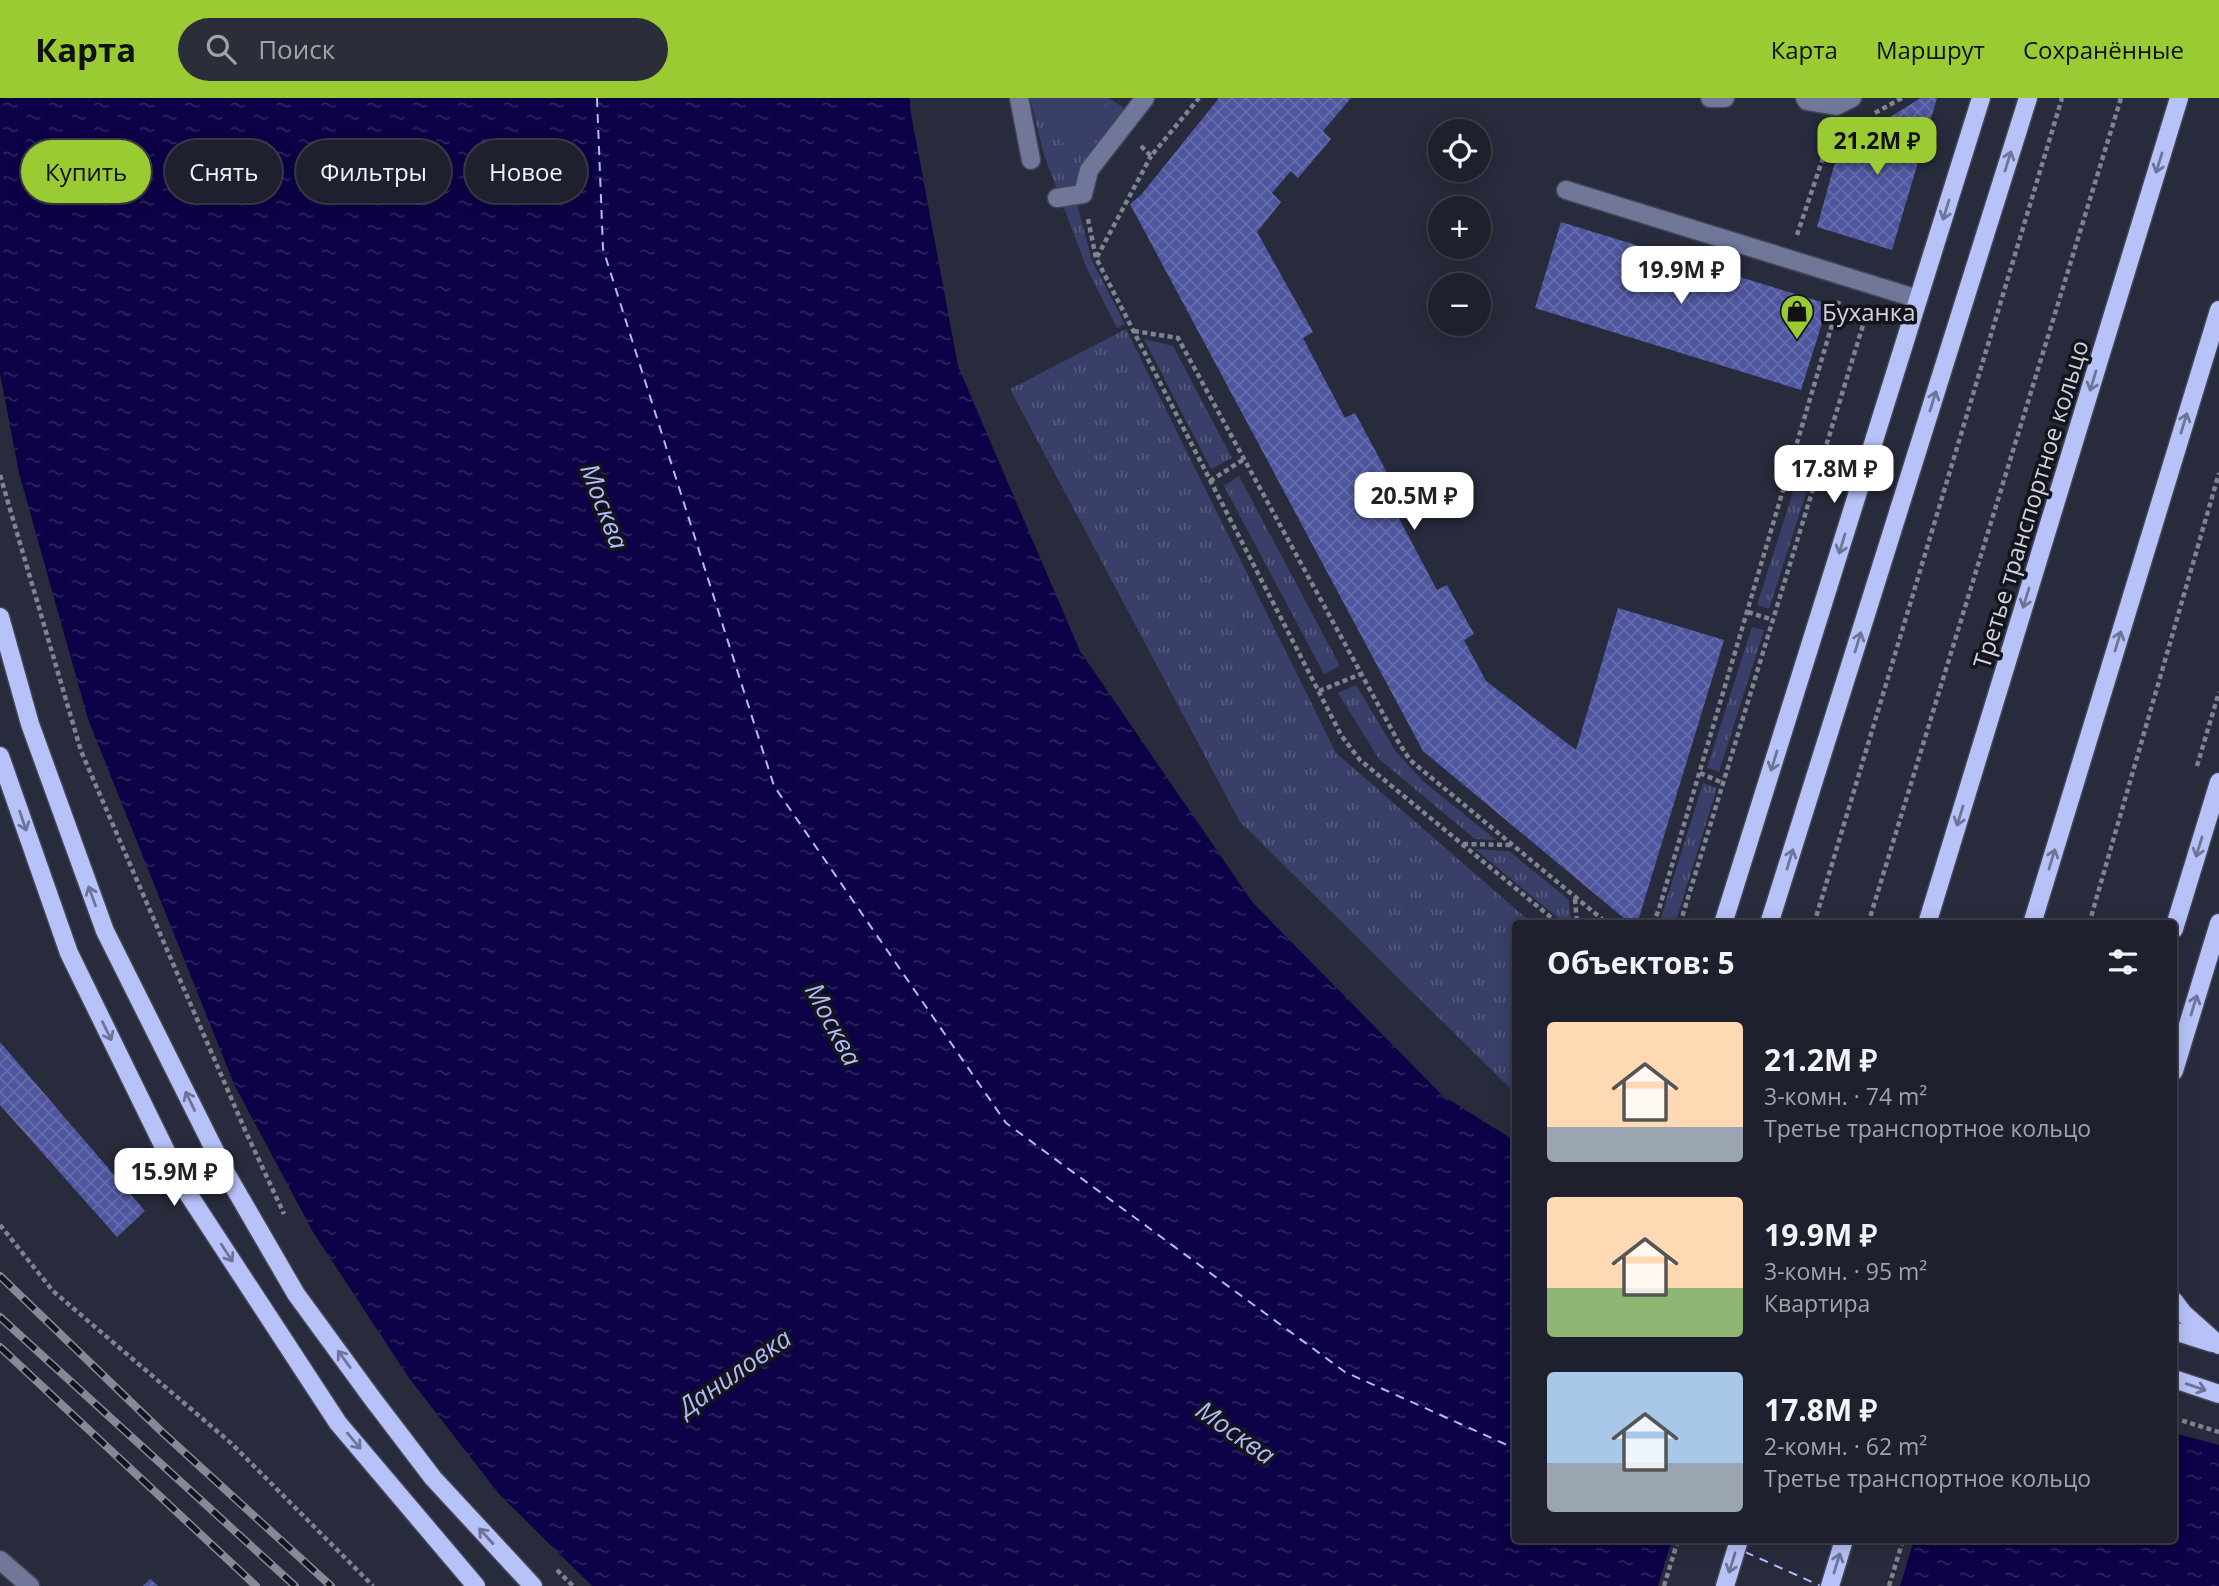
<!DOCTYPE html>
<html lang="ru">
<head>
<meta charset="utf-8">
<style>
	body { margin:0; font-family:"Open Sans",sans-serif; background:#2b2d39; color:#f1f3f6; height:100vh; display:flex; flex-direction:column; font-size:26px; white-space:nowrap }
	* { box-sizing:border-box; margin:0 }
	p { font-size:23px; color:#a1a3aa }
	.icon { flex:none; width:38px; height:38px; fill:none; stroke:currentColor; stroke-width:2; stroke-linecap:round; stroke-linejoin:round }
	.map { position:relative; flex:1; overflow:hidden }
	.sheet { position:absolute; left:1512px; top:822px; width:665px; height:623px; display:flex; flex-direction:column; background:#1e202d; border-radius:7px; box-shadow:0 4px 18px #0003,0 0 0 2px #3c3e49 }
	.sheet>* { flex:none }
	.banner { position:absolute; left:21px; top:42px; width:665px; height:63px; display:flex; gap:14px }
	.fabs { position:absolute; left:1428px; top:21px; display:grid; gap:14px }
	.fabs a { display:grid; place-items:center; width:63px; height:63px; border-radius:50%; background:#1e202d; box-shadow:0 4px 18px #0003,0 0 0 2px #3c3e49; font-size:35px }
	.price { position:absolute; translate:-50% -60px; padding:0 16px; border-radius:14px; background:#fff; color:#222; font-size:23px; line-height:46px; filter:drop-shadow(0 2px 4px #0008) }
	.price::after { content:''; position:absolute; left:50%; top:42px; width:21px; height:16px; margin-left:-10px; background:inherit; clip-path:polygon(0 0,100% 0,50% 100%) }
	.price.on { background:#9bcb33; color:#111 }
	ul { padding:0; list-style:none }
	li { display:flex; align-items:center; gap:21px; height:175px; padding:0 35px }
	li span { display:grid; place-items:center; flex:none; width:196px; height:140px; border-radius:7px; color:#555 }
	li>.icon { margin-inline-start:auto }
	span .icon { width:84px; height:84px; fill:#fffc; stroke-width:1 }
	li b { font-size:30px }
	h2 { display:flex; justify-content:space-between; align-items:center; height:84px; padding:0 35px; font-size:30px }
	.tag { padding:0 24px; border-radius:32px; background:#1e202d; box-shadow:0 4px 18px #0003,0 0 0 2px #3c3e49; font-size:24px; line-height:63px }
	.tag.on { background:#9bcb33; color:#111 }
	header { display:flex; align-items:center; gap:42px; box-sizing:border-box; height:98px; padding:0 35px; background:#9bcb33; color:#111 }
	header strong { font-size:33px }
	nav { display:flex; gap:38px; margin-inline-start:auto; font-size:24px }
	.search { width:490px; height:63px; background:#2b2d39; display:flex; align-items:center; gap:18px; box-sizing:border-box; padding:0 24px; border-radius:38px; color:#a1a3aa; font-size:26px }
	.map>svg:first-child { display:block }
</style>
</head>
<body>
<header>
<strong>Карта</strong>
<div class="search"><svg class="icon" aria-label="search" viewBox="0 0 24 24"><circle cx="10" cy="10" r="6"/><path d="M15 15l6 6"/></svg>Поиск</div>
<nav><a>Карта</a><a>Маршрут</a><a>Сохранённые</a></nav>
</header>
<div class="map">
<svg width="2219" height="1488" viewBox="0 0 2219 1488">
	<defs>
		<pattern id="grass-tufts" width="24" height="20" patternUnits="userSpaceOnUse" patternTransform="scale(1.75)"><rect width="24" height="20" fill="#393f68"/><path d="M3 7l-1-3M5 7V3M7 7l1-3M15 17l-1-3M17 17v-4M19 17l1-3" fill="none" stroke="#555a7d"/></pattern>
		<pattern id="water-ripples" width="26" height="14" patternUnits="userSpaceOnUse" patternTransform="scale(1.75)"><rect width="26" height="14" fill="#0d0147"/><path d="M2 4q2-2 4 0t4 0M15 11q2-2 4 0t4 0" fill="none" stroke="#2f2561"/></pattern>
		<pattern id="building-cross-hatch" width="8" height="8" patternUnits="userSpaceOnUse" patternTransform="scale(1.75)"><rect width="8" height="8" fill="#4e569f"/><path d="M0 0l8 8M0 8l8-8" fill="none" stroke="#666dac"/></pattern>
	</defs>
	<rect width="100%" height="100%" fill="#282b3c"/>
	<g fill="url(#grass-tufts)">
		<path d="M1030,0H1109L1128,13L1076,102L1092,163L1125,226L1117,230L1087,171L1044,57Z"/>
		<path d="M1126,231L1336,655L1533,826H1516L1515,995L1240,724L1010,291Z"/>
		<path d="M1144,241L1173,248L1232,360L1211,371Z"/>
		<path d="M1802,366L1814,370L1769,511L1757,507Z"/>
		<path d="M1239,378L1340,568L1324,576L1224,388Z"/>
		<path d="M1752,529L1764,532L1719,674L1707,670Z"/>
		<path d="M1356,587L1396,654L1424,684L1496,742L1475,741L1379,661L1338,595Z"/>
		<path d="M1703,685L1717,690L1677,820L1675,826H1659Z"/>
		<path d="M1475,751L1509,753L1569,802L1571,826H1565Z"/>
	</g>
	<path fill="#393f68" d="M1047,0H1094L1111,12L1078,53L1059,42Z"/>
	<path fill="url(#water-ripples)" d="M0,0H910V10L958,268L1080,553L1253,805L1442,997L1515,1043L1516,1442H2174V1335L2219,1347V1488H592L499,1396L409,1280L313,1134L234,986L88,621L19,375L0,276Z"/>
	<path fill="#282b3c" d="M1672,1442H1914L1900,1488H1658Z"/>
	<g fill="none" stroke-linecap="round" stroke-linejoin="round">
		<g stroke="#afbaf7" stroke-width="2" stroke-dasharray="9 7" stroke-linecap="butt">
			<path d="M597,0L603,151L774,688L1006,1025L1345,1274L1516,1351"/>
			<path d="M1719,1442L1730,1447"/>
			<path d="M1745,1454L1821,1488"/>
		</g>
	</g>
	<g fill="url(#building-cross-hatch)">
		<path d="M1219,0H1351L1323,33L1331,41L1298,80L1291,73L1272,95L1281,104L1257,134L1313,234L1303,240L1345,320L1355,315L1405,408L1395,413L1437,492L1447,487L1474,536L1464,542L1486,583L1576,652L1618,510L1724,542L1637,826H1631L1423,653L1130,106L1141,97Z"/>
		<path d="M1921,0H1937L1892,152L1817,129L1839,50Z"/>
		<path d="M1561,124L1828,206L1801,292L1535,210Z"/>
		<path d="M0,944L145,1113L117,1139L0,1007Z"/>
		<path d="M150,1481L158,1488H143Z"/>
	</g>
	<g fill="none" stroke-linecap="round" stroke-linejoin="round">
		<defs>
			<g id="minor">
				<path d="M1019,0L1031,62"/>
				<path d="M1710,0H1725"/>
				<path d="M1805,0L1807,3L1836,8L1852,0"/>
				<path d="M1566,92L1918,201"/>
				<path d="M1057,100L1083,96L1089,72L1145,0"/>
				<path d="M0,1462L30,1488"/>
			</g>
			<g id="major">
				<path d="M0,519L30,626L105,833L227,1077L296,1196L372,1300L433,1380L533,1488"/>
				<path d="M0,658L69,855L183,1088L338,1325L476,1488"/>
				<path d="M1723,826L1981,0"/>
				<path d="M1769,826L2028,0"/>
				<path d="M1927,826L2179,0"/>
				<path d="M2032,826L2219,212"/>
				<path d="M2174,831L2219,684"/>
				<path d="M2174,973L2219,825"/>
				<path d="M2174,1203L2183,1215L2219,1247"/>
				<path d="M2174,1233L2212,1245"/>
				<path d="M2174,1281L2219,1296"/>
				<path d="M1725,1488L1739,1442"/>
				<path d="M1830,1488L1844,1442"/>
			</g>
		</defs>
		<use href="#minor" stroke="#434656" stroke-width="21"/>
		<use href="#major" stroke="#434656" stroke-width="21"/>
		<g stroke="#808391" stroke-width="4.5" stroke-dasharray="5 3.5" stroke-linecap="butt">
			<path d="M1875,15L1902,0"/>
			<path d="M1141,48L1151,58L1199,0"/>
			<path d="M1088,121L1096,160L1341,637L1360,662L1559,826"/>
			<path d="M1797,137L1829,42L1841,36"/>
			<path d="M1097,159L1151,58"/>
			<path d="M1134,233L1178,240L1399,645L1410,662L1608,826"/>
			<path d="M0,377L81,653L245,1032L284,1116"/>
			<path d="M1210,383L1244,361"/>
			<path d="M1748,514L1773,522"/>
			<path d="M1319,593L1361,576"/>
			<path d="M2197,668L2219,594"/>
			<path d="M1700,675L1723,685"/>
			<path d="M1463,746L1511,747"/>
			<path d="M1575,801L1577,826"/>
			<path d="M1653,826L1659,811L1839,203"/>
			<path d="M1680,826L1867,214"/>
			<path d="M1814,826L2062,0"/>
			<path d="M1868,826L2121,0"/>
			<path d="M2089,826L2219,375"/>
			<path d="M0,1127L53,1193L232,1346L373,1488"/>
			<path d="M2174,1320L2219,1334"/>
			<path d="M557,1472L573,1488"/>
			<path d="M1664,1488L1678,1442"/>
			<path d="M1889,1488L1903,1442"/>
		</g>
		<use href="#minor" stroke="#707798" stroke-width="18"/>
		<use href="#major" stroke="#b7c2f9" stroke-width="18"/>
		<defs>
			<g id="rail">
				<path d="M0,1178L162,1334L331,1488"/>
				<path d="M0,1219L295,1488"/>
				<path d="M0,1249L256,1488"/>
			</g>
		</defs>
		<use href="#rail" stroke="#868996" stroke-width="8"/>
		<use href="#rail" stroke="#13141c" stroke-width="5" stroke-dasharray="16" stroke-linecap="butt"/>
	</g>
	<defs><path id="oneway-shaft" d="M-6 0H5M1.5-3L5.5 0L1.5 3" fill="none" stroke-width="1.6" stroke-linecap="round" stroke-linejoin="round" transform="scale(1.75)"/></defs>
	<g stroke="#6d7496">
		<use href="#oneway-shaft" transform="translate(2008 63) rotate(-73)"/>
		<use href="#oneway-shaft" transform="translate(2159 65) rotate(107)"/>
		<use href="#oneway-shaft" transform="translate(1946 112) rotate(107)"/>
		<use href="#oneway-shaft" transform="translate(2093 283) rotate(107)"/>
		<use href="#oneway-shaft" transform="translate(1933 303) rotate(-73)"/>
		<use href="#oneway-shaft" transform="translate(2184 325) rotate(-73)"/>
		<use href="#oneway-shaft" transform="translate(1842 446) rotate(107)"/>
		<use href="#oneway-shaft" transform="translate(2026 500) rotate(107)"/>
		<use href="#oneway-shaft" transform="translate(2118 543) rotate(-73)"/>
		<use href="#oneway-shaft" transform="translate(1858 544) rotate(-73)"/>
		<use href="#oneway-shaft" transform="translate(1774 663) rotate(107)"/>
		<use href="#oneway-shaft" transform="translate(1960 718) rotate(107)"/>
		<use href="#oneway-shaft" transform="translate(23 723) rotate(71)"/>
		<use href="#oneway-shaft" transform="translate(2199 749) rotate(107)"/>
		<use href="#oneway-shaft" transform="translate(1790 761) rotate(-73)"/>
		<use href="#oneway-shaft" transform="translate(2052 761) rotate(-73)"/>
		<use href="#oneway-shaft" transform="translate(92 798) rotate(-110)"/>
		<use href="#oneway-shaft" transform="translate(2194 907) rotate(-73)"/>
		<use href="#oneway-shaft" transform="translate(107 933) rotate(64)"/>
		<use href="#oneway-shaft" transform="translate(190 1003) rotate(-116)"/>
		<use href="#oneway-shaft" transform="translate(227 1155) rotate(57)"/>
		<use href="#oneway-shaft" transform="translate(344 1261) rotate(-126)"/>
		<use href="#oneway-shaft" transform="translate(2196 1289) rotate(19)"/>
		<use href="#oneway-shaft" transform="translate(354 1343) rotate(50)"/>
		<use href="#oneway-shaft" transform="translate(486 1438) rotate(-132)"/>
		<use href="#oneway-shaft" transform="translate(1732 1465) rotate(107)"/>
		<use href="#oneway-shaft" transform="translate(1837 1465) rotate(-73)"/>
	</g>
	<defs>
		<symbol id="shop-pin" viewBox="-11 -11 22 30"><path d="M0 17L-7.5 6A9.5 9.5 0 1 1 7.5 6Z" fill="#9bcb33" stroke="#13141c"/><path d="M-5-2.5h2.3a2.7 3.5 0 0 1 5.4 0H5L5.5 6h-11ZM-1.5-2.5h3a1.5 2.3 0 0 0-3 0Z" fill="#111"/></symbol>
	</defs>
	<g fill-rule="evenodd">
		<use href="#shop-pin" x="1778" y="194" width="38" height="52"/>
	</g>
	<g text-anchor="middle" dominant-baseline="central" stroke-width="7" stroke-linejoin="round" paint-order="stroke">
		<g font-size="24" fill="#d0d3de" stroke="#13141c" text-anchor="start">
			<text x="1822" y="213">Буханка</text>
		</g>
		<g font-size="24" fill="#d0d3de" stroke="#13141c">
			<text transform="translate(2030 406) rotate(-73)">Третье транспортное кольцо</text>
		</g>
		<g font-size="26" font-style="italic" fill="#afbaf7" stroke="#13141c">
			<text transform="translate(605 408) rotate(69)">Москва</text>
			<text transform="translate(834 926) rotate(62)">Москва</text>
			<text transform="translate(734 1274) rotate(-35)">Даниловка</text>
			<text transform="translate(1236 1334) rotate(35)">Москва</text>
		</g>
	</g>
</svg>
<div class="fabs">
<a><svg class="icon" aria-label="locate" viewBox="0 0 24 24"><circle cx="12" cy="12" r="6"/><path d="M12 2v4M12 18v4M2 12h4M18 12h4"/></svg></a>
<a>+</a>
<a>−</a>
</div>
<b class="price on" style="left:1877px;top:79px">21.2M ₽</b>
<b class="price" style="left:1681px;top:208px">19.9M ₽</b>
<b class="price" style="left:1834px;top:407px">17.8M ₽</b>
<b class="price" style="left:1414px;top:434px">20.5M ₽</b>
<b class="price" style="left:174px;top:1110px">15.9M ₽</b>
<div class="banner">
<a class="tag on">Купить</a>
<a class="tag">Снять</a>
<a class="tag">Фильтры</a>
<a class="tag">Новое</a>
</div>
<section class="sheet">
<h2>Объектов: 5<svg class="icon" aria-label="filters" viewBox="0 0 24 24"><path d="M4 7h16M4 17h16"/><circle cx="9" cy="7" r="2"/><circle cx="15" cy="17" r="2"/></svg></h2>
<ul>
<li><span style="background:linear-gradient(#ffd9b3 75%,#9aa5b1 0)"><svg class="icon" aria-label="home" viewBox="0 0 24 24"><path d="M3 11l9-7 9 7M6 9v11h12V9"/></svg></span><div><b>21.2M ₽</b><p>3-комн. · 74 m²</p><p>Третье транспортное кольцо</p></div></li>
<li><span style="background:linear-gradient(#ffd9b3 65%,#8fb573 0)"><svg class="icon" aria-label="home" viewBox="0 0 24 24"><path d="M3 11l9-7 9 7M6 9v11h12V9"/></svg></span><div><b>19.9M ₽</b><p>3-комн. · 95 m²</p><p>Квартира</p></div></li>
<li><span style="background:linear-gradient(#a9c7e8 65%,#9aa5b1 0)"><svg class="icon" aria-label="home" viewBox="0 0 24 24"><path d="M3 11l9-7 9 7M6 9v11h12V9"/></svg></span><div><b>17.8M ₽</b><p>2-комн. · 62 m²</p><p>Третье транспортное кольцо</p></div></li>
</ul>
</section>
</div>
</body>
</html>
